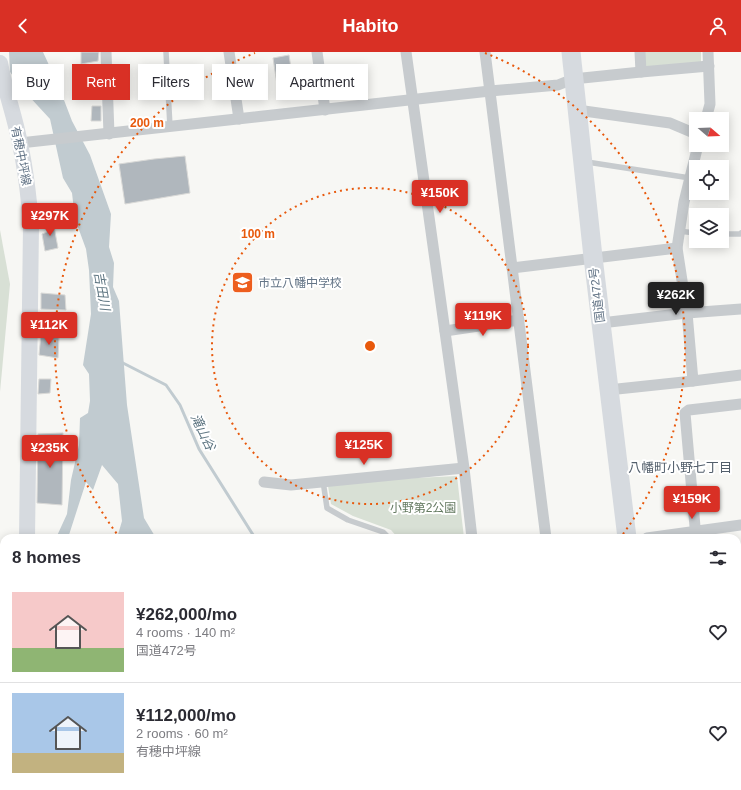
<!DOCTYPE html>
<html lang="en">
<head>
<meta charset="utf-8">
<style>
	body { margin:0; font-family:Helvetica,"Noto Sans JP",sans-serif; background:#f7f7f7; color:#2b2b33; height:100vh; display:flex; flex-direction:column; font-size:15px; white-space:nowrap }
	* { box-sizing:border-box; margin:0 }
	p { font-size:13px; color:#7c7c81 }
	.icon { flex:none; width:22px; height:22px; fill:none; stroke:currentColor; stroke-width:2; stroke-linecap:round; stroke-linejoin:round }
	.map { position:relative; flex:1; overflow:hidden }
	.side { position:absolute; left:0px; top:482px; width:741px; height:256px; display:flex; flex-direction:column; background:#fff; border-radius:12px 12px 0 0; box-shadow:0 2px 10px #0003 }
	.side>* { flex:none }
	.hud { position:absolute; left:12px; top:12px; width:400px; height:36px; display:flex; gap:8px }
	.needle { width:26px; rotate:109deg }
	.buttons { position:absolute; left:689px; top:60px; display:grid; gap:8px }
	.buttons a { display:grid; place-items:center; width:40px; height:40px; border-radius:0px; background:#fff; box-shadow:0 2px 10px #0003; font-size:20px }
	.price { position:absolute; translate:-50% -34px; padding:0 9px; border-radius:4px; background:#d93025; color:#fff; font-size:13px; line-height:26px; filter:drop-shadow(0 1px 2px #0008) }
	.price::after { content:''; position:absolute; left:50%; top:24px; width:12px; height:9px; margin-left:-6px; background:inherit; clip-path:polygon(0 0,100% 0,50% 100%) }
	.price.current { background:#222; color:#fff }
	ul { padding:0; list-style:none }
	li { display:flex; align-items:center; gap:12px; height:100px; padding:0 12px }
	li+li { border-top:1px solid #e1e1e2 }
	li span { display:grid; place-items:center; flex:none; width:112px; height:80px; border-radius:0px; color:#555 }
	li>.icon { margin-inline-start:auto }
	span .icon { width:48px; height:48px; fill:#fffc; stroke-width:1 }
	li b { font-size:17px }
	h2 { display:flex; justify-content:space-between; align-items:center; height:48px; padding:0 12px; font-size:17px }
	.pill { padding:0 14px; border-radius:0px; background:#fff; box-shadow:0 2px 10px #0003; font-size:14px; line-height:36px }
	.pill.current { background:#d93025; color:#fff }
	header { display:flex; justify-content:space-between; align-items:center; height:52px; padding:0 12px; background:#d93025; color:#fff; font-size:18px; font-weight:600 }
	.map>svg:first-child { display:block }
</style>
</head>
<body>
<header><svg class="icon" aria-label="back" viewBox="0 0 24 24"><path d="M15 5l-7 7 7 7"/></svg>Habito<svg class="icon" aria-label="person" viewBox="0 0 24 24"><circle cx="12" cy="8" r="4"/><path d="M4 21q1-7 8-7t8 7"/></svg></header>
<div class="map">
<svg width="741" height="738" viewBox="0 0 741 738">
	<rect width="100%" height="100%" fill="#f7f7f4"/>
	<g fill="#d8e0d5">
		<path d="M644,0H701V11L645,15Z"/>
		<path d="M0,178L10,232L0,340Z"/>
		<path d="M457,424L464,486H398L391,478L353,464L331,452L328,434L395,427Z"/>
	</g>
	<g fill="#c1cbd0">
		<path d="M9,0H43L59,35L72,69L90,103L111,162L109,195L114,211L113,235L119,249L127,353L144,466L156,486H117L122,469L118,432L102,413L93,438L86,430L68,486H56L67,462L71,428L79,393L80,366L88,361L90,349L89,322L83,313L91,262L89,218L86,197L75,167L72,141L63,126L50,67L26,41L10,20Z"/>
		<path d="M172,734H213L215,738H174Z"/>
	</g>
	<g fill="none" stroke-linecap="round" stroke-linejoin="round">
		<g stroke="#c1cbd0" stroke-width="3">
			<path d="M121,310L166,333L180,353L199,397L255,486"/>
			<path d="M737,650H741"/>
		</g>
	</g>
	<g fill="#b0b7bd" stroke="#d9d9d7">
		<path d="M81,0H99L98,9L81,12Z"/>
		<path d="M289,3L294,36L278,39L273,6Z"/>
		<path d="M92,54H101V69H91Z"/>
		<path d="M185,104L190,141L125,152L119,112L154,107Z"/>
		<path d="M44,169H53L58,196L45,199L42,182L47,180Z"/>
		<path d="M41,241L65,243L66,258L41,257Z"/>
		<path d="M41,282L59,286L58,306L39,303Z"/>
		<path d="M39,327H51L50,341L38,342Z"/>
		<path d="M63,381L62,453L37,451L38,382Z"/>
	</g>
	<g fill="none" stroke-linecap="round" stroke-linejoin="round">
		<g stroke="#c7cbce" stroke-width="5.5">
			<path d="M166,0L170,75"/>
			<path d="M587,110L690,126"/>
			<path d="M678,179L696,181"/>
			<path d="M722,182H740L741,181"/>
			<path d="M323,429L327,456L348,468L383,480L389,486"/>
			<path d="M737,570L741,569"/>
		</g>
		<g stroke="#c7cbce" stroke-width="11">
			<path d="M106,0L109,82"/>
			<path d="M229,0L239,67"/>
			<path d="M317,0L325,58"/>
			<path d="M406,0L464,416L472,486"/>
			<path d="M485,0L546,486"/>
			<path d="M640,0L641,20L709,14"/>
			<path d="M577,58L670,71L696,82"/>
			<path d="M706,67L710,52L708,0"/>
			<path d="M20,91L490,39L558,33L573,27L641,20"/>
			<path d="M512,216L677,196"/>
			<path d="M601,271L687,261L741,257"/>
			<path d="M445,279L519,268"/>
			<path d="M693,329L687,261L677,196L684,150L698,93"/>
			<path d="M608,338L693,329L741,323"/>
			<path d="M264,430L291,433L464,416"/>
			<path d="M647,486L741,473"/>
			<path d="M696,486L685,361L689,358L741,352"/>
			<path d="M737,661L741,660"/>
			<path d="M525,734L526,738"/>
			<path d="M566,738L598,734"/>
		</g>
		<g stroke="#d6dadf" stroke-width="16">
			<path d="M0,11C5,39 15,64 20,92C26,119 29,147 31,174L27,486"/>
			<path d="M44,734L45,738"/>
		</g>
		<g stroke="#d6dadf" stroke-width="19">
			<path d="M571,0L593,205L627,486"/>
			<path d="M644,734V738"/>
		</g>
	</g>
	<g fill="none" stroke="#e8590c" stroke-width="2" stroke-dasharray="2 4">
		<circle cx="370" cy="294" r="158"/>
		<path d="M120 486A315 315 0 0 1 255 1M485 1A315 315 0 0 1 620 486"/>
	</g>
	<defs>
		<symbol id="school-square" viewBox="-11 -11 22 22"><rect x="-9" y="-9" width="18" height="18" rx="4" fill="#ed5e1e" stroke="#fff"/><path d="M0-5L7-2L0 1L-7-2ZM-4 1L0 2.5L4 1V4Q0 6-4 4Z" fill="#fff"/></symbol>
	</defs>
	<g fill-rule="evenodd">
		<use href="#school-square" x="230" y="218" width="25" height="25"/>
	</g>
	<g text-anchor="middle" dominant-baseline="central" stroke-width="4" stroke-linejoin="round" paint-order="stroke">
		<g font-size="12" fill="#647587" stroke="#fff">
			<text transform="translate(21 104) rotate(79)">有穂中坪線</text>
			<text transform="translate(597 243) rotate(-97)">国道472号</text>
		</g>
		<g font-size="12" fill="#647587" stroke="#fff" text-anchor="start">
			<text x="258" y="231">市立八幡中学校</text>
		</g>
		<g font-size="12" fill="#637960" stroke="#fff">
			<text x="423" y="456">小野第2公園</text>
		</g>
		<g font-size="13" font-style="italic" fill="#607783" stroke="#fff">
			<text transform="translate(102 239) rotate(80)">吉田川</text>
			<text transform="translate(203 380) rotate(64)">滝山谷</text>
		</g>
		<g font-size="13" fill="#535f6c" stroke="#fff">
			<text x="680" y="415">八幡町小野七丁目</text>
		</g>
	</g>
	<circle cx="370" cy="294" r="6" fill="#e8590c" stroke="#fff" stroke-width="2"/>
	<g font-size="12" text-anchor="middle" font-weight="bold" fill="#e8590c" stroke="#fff" stroke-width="4" stroke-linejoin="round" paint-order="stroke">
		<text x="147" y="75">200 m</text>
		<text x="258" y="186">100 m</text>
	</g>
</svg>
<div class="buttons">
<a><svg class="needle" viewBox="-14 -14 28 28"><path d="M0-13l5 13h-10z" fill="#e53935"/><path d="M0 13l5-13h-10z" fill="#7c7c81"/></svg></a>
<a><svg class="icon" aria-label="locate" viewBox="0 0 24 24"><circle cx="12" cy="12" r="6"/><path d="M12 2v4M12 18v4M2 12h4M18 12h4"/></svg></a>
<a><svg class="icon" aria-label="layers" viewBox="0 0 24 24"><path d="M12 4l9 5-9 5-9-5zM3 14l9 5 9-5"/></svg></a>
</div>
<b class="price" style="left:440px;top:162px">¥150K</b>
<b class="price" style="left:50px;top:185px">¥297K</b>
<b class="price current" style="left:676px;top:264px">¥262K</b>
<b class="price" style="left:483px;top:285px">¥119K</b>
<b class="price" style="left:49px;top:294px">¥112K</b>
<b class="price" style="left:364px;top:414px">¥125K</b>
<b class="price" style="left:50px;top:417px">¥235K</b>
<b class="price" style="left:692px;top:468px">¥159K</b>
<div class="hud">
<a class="pill">Buy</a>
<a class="pill current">Rent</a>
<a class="pill">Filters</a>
<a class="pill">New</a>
<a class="pill">Apartment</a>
</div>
<section class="side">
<h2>8 homes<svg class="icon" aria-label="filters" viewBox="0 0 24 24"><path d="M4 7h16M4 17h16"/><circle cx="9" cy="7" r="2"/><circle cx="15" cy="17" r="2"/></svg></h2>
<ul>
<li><span style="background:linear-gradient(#f6c9c9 70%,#8fb573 0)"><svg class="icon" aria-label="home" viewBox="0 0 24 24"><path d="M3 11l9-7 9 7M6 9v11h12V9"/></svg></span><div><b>¥262,000/mo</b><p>4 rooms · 140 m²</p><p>国道472号</p></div><svg class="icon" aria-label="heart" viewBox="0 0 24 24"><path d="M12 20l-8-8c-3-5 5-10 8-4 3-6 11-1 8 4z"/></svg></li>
<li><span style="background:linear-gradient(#a9c7e8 75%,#c2b280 0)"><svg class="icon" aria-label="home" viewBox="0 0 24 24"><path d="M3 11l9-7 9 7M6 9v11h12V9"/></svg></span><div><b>¥112,000/mo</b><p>2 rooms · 60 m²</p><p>有穂中坪線</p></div><svg class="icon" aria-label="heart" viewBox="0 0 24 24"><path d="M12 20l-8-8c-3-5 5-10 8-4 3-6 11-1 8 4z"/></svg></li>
</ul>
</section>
</div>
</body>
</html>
